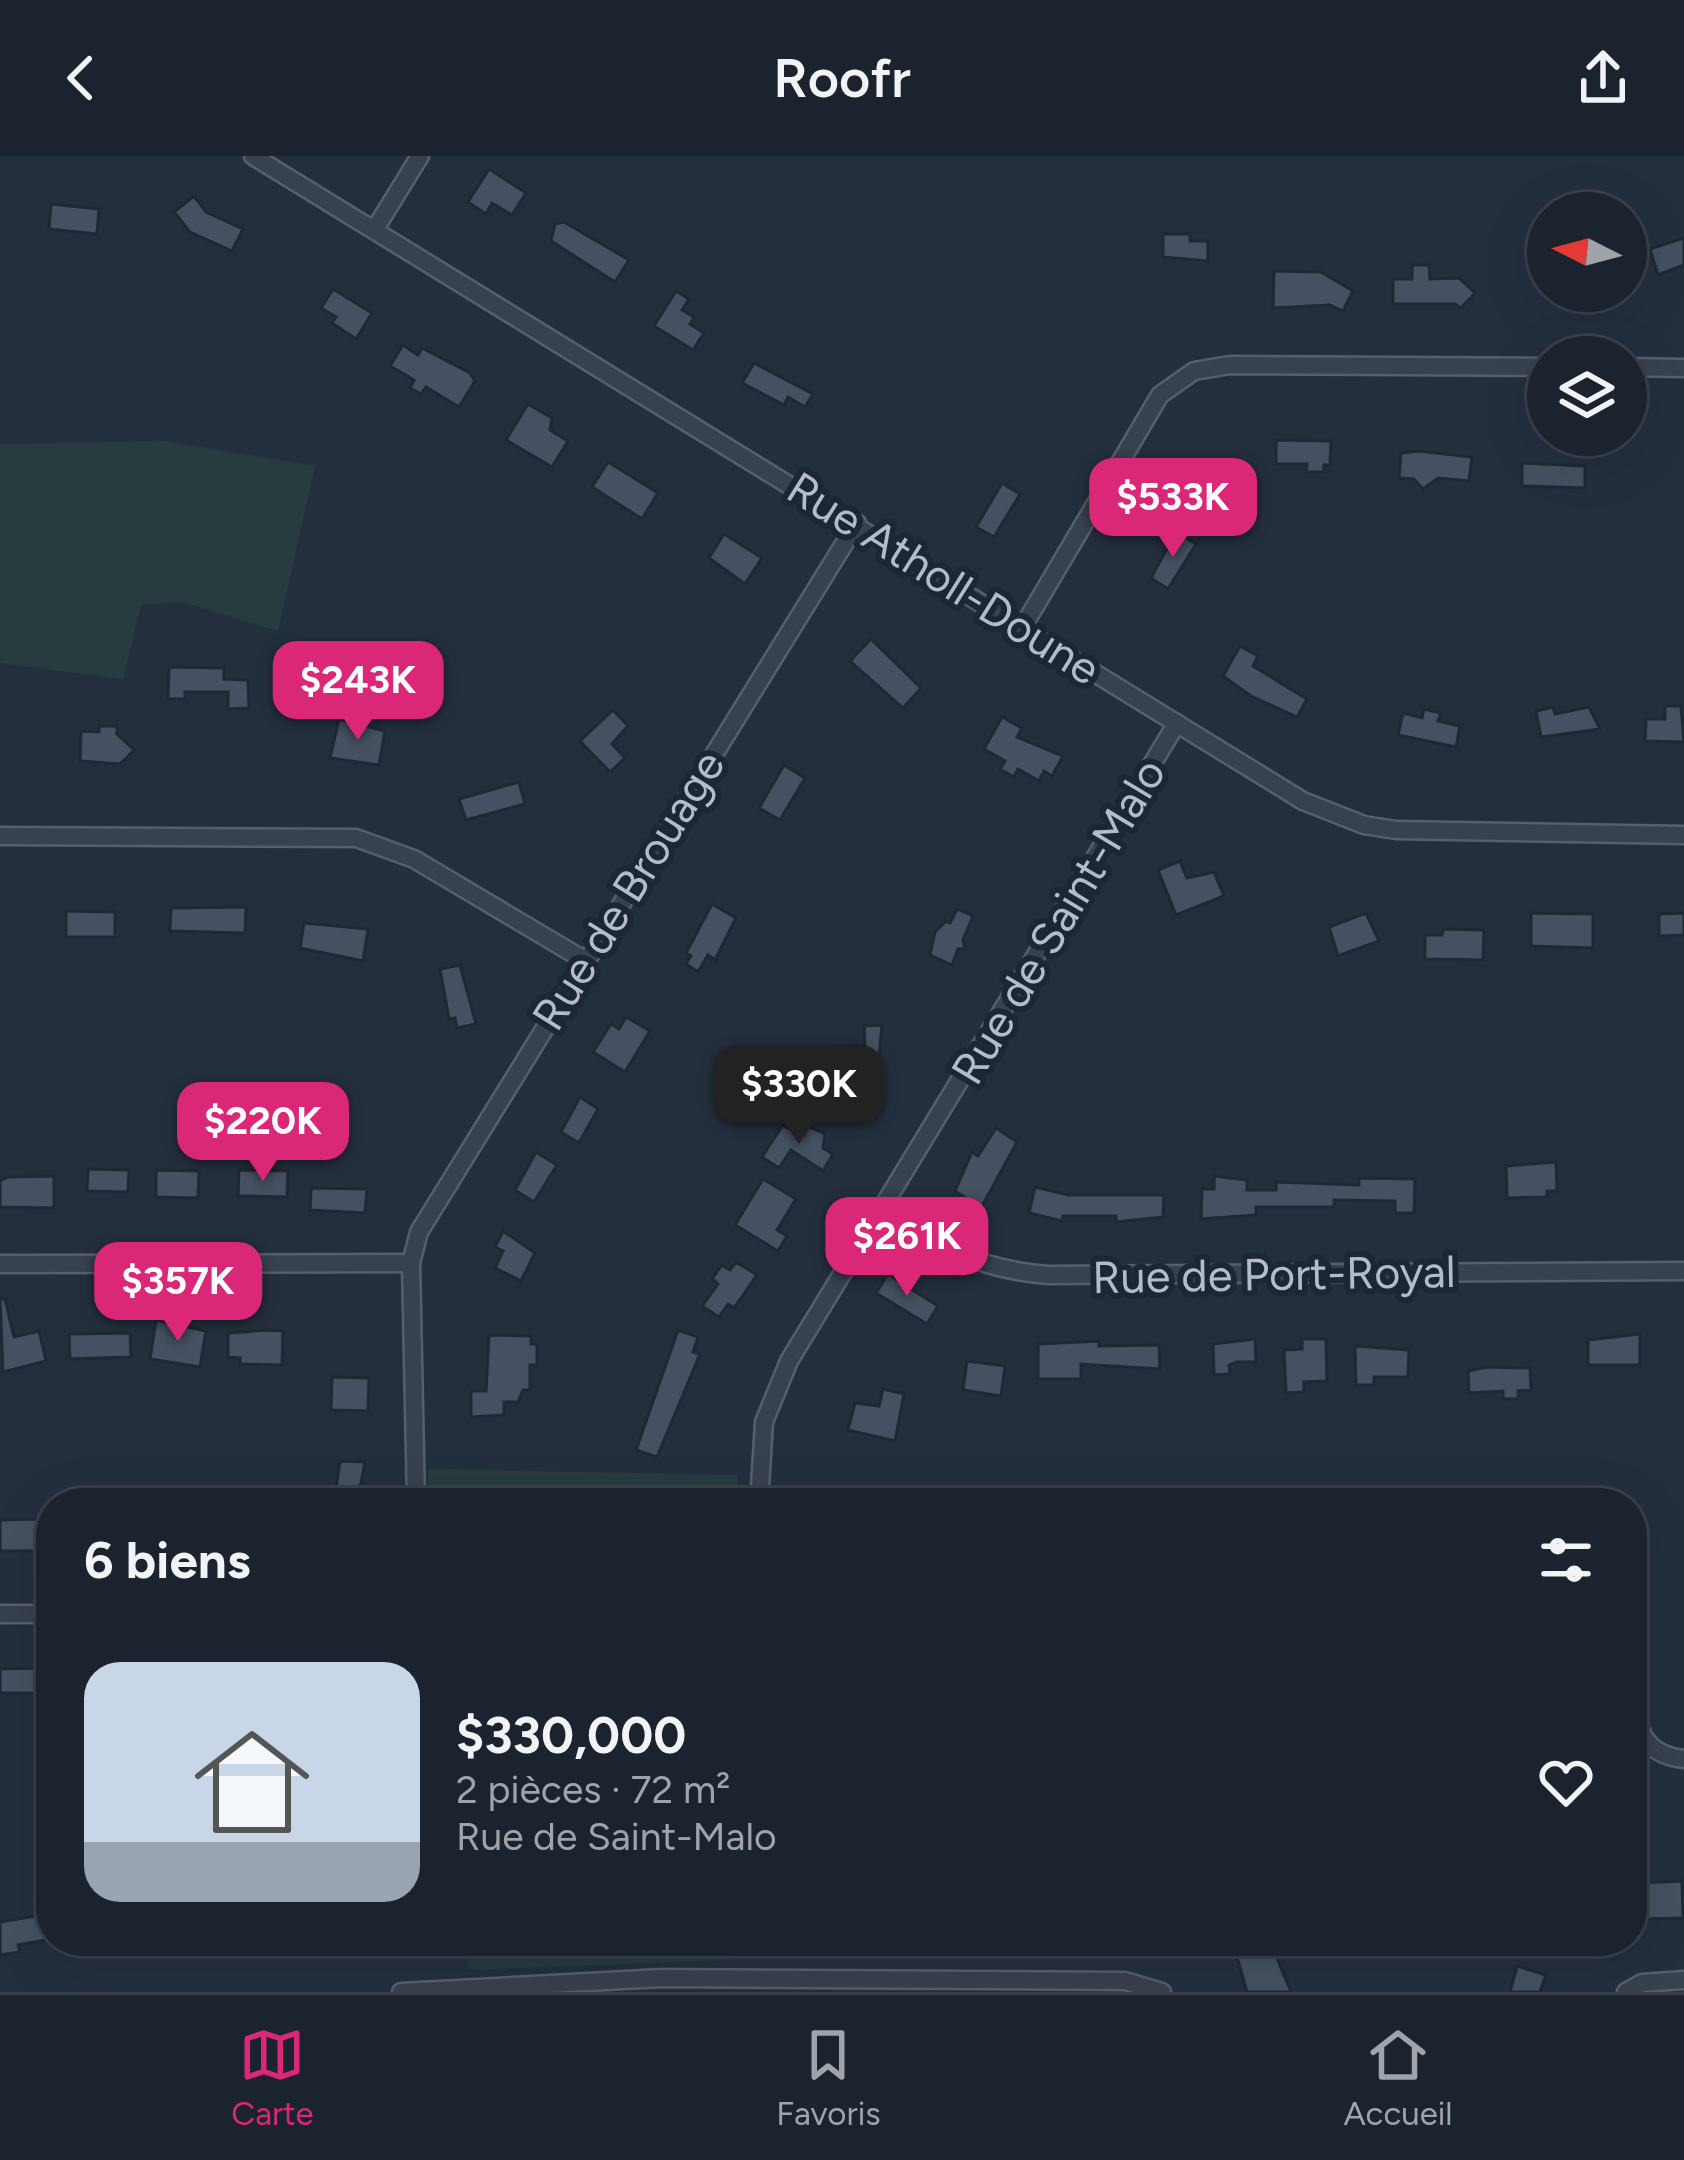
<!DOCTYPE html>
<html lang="fr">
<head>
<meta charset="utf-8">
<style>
	body { margin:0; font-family:Figtree,sans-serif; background:#242b36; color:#f1f3f6; height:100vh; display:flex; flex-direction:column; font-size:45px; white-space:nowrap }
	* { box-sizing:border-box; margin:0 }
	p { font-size:39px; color:#a0a4aa }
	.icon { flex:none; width:66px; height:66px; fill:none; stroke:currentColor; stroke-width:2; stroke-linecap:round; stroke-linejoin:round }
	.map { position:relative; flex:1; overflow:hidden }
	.panel { position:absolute; left:36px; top:1332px; width:1611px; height:468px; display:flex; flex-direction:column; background:#1b232e; border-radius:48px; box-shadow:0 12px 48px #0002,0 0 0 3px #39404a }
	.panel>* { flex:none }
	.needle { width:78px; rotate:276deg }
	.controls { position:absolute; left:1527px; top:36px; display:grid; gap:24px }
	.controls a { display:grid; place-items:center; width:120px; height:120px; border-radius:50%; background:#1b232e; box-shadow:0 12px 48px #0002,0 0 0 3px #39404a; font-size:60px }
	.price { position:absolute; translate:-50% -102px; padding:0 27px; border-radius:24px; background:#db2777; color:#fff; font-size:39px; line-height:78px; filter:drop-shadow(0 3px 6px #0008) }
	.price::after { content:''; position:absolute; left:50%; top:72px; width:36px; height:27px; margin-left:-18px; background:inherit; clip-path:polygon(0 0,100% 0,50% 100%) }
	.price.current { background:#222; color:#fff }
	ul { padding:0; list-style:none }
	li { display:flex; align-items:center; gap:36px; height:300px; padding:0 48px }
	li span { display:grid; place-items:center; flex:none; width:336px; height:240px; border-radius:36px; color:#555 }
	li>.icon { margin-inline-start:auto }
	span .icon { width:144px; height:144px; fill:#fffc; stroke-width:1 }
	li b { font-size:51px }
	h2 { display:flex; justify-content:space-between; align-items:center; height:144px; padding:0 48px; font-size:51px }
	header { display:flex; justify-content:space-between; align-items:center; height:156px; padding:0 48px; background:#1b232e; font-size:54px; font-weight:600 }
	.menu { display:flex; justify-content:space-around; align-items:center; height:168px; border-top:3px solid #39404a; background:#1b232e; font-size:33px; color:#a0a4aa }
	.menu a { display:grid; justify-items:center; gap:6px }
	.menu .current { color:#db2777 }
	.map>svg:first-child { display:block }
</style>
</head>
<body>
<header><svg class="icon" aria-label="back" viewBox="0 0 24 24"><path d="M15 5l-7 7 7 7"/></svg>Roofr<svg class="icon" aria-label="share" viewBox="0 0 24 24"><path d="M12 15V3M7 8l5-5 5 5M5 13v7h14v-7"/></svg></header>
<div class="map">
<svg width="1684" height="1836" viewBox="0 0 1684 1836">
	<rect width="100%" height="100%" fill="#242f3e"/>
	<g fill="#263c3f">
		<path d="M164,285L315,310L278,475L182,446L141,449L123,523L0,507V288Z"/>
		<path d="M428,1313L738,1319L737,1347H427Z"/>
		<path d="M466,1785H731V1804L469,1814Z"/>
	</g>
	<g fill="#455162" stroke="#1f2835" stroke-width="3">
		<path d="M489,13L526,37L512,59L492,47L486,58L468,46Z"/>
		<path d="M194,40L206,56L243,73L232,95L190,76L174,56Z"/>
		<path d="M51,48L99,53L97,78L49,73Z"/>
		<path d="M564,66L629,104L615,126L551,85L555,68Z"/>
		<path d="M1163,78H1190V85H1208V105L1163,101Z"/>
		<path d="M1684,82V109L1658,119L1650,93Z"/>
		<path d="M1412,109H1429L1430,123L1459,122L1475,137L1461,152L1455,148H1393V123H1412Z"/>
		<path d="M1274,115L1321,116L1353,135L1343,155L1330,149L1273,152Z"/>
		<path d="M333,133L372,157L356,183L332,167L336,161L321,152Z"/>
		<path d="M676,135L689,143L682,154L694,161L690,168L704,177L693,194L654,170Z"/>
		<path d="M403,189L418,199L422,192L470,217L475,225L459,251L426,231L421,238L410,232L414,224L390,210Z"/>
		<path d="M754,207L813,238L805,251L788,241L784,249L742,227Z"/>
		<path d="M528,248L552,262L550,274L568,285L552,311L506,284Z"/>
		<path d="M1276,284L1331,285L1330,309H1324V316H1306L1307,308H1276Z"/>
		<path d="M1418,295L1472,301L1469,325L1438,322L1423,333L1414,323L1399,322L1401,297Z"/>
		<path d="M608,306L658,337L642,363L592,331Z"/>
		<path d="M1522,307L1585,310V332L1522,330Z"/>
		<path d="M1002,327L1020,338L994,381L976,371Z"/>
		<path d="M1176,376L1196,388L1168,433L1151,422Z"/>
		<path d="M724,378L762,402L745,428L709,402Z"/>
		<path d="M871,483L921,532L903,552L850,505Z"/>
		<path d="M1240,490L1258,500L1253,510L1307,543L1297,561L1251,540L1223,520Z"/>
		<path d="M169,511L224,512V523L248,524L249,552L228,553V536H185V543H168Z"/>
		<path d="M1665,550H1681L1684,586L1645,585L1646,563H1665Z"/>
		<path d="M1553,551L1555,558L1589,551L1600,573L1541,581L1536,555Z"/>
		<path d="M1424,553L1441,557L1438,565L1460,570L1456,591L1398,579L1403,557L1422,562Z"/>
		<path d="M613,554L628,570L612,588L625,602L610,616L580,585Z"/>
		<path d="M1002,561L1022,572L1017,581L1063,600L1052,620L1044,615L1039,625L1018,613L1014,621L1000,613L1005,605L984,593Z"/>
		<path d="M339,563L385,575L379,609L330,602Z"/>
		<path d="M99,570H117V578L134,594L120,608L80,605L81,575L99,576Z"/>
		<path d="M784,609L805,622L780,664L759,652Z"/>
		<path d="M519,626L525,648L466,664L459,643Z"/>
		<path d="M1180,705L1187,722L1214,716L1224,740L1176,759L1158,714Z"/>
		<path d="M712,748L736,762L715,804L708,799L698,816L686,808L691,800L686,797Z"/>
		<path d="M246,751L245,777L170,775L171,752Z"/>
		<path d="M957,753L973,760L963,784L965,793H958L952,809L930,799L935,776L946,765L950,767Z"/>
		<path d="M66,755L115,756V781H66Z"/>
		<path d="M1366,757L1379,785L1338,800L1329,771Z"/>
		<path d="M1531,757L1593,758V792L1531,790Z"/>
		<path d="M1684,757V779L1659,780V758Z"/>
		<path d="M304,767L368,773L363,805L300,792Z"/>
		<path d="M1443,773L1484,774L1483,804L1425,803V779H1442Z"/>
		<path d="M460,809L476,868L457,872L455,862L449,863L440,813Z"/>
		<path d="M626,861L650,875L625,916L593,896L611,868L619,873Z"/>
		<path d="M882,869L877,924H863V917H837V890L865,889L864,870Z"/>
		<path d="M580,941L598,953L579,987L561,976Z"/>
		<path d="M803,968L825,978L823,992L833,998L823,1015L791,994L779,1012L762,1001L783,969L794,976Z"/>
		<path d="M996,972L1017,986L981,1052L955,1035L972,996L978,1000Z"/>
		<path d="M536,996L557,1009L534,1046L515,1034Z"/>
		<path d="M1556,1006L1557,1035H1547V1041L1507,1042L1506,1010Z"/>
		<path d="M88,1013L129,1014L128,1036L87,1035Z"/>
		<path d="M156,1014L199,1015L198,1042L156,1041Z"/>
		<path d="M239,1014L288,1015L287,1041L238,1040Z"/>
		<path d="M54,1020V1052L0,1051V1025L8,1021Z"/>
		<path d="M1214,1020L1247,1024V1034H1276V1026L1359,1029V1022L1415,1023L1414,1057H1395V1045L1334,1044V1051H1256V1059L1201,1063L1202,1033H1214Z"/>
		<path d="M763,1023L796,1043L777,1074L787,1080L778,1095L735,1069Z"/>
		<path d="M1035,1031L1068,1039H1164L1163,1061L1116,1066V1060H1063L1062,1065L1029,1057Z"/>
		<path d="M311,1032L367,1033L365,1057L310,1054Z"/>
		<path d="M503,1075L535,1097L521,1125L495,1112L503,1095L495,1091Z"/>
		<path d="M736,1106L757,1119L734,1152L728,1148L719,1161L702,1150L718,1128L712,1123L722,1109L730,1114Z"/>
		<path d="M888,1118L938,1150L927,1168L876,1137Z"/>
		<path d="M0,1143H5L14,1181L39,1175L46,1205L3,1216Z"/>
		<path d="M156,1164L206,1175L200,1211L150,1203Z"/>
		<path d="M268,1174L283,1175L282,1209L240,1208V1202L228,1201V1177Z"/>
		<path d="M678,1174L698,1181L693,1196L700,1198L657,1301L636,1294Z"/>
		<path d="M130,1177L131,1201L70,1203L69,1178Z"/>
		<path d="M1640,1178V1209H1588V1184Z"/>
		<path d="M489,1179L531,1180V1188H537V1209H530V1234H523L518,1246H504V1259L471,1261V1235H486Z"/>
		<path d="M1255,1183L1256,1206H1237L1229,1209L1230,1218L1214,1219L1213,1188Z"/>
		<path d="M1302,1183H1326L1327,1225L1304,1226V1236L1286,1237L1284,1194L1302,1193Z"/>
		<path d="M1099,1185V1190L1159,1189L1160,1213L1081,1208V1223H1038V1188Z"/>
		<path d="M1355,1190L1409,1194L1408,1221H1374V1229H1356Z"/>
		<path d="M967,1205L1005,1210L1001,1240L963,1234Z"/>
		<path d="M1487,1211L1530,1212L1531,1234L1518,1235V1243H1503V1235L1469,1237L1468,1215Z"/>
		<path d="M332,1221L369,1222L368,1255L331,1254Z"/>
		<path d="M883,1233L904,1238L895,1285L848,1274L855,1247L879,1250Z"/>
		<path d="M340,1305L365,1306L357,1347H334Z"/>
		<path d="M39,1363L36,1395H0V1364Z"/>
		<path d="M38,1512V1537H0V1513Z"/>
		<path d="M1682,1725L1683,1762L1646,1763V1757L1639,1758L1638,1727Z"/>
		<path d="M42,1759L46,1784L18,1789L20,1796L0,1799V1766Z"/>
		<path d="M1248,1785L1272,1790L1291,1836H1247L1234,1791Z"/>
		<path d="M1517,1810L1546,1819L1540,1836H1510Z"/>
	</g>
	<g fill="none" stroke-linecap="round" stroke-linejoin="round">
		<defs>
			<g id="minor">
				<path d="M253,0L1303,645L1364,669L1396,674L1684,679"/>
				<path d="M375,73L420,0"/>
				<path d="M1626,211L1684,212"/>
				<path d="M1024,469L1160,239L1194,215L1230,209L1548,211"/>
				<path d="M0,680L356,682L414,703L584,804"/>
				<path d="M881,1053C942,1091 975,1113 1048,1119L1684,1115"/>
				<path d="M0,1108L411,1107"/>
				<path d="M416,1347L411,1107L419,1076L857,367"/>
				<path d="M759,1347L764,1266L789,1205L1177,567"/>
				<path d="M0,1458H51"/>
				<path d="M1632,1516C1636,1558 1633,1598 1684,1603"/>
				<path d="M401,1836L662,1822L1125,1825L1162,1836"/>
				<path d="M1626,1836L1642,1827L1684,1824"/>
			</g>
		</defs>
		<use href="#minor" stroke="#565f6c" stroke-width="21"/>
		<use href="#minor" stroke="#38414e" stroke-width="16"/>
	</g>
	<g text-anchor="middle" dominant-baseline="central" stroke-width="12" stroke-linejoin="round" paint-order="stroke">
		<g font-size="45" fill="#b4bcc9" stroke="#1d2633">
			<text transform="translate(944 422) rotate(32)">Rue Atholl-Doune</text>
			<text transform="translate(628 734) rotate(-58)">Rue de Brouage</text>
			<text transform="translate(1058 765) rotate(-59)">Rue de Saint-Malo</text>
			<text transform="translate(1274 1118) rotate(-1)">Rue de Port-Royal</text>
		</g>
	</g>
</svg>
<div class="controls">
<a><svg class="needle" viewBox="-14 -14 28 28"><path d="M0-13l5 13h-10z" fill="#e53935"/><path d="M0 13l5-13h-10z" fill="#a0a4aa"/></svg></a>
<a><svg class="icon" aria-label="layers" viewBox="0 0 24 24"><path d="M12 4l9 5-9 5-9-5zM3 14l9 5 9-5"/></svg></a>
</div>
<b class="price" style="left:1173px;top:404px">$533K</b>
<b class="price" style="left:358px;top:587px">$243K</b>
<b class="price current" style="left:799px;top:991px">$330K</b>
<b class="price" style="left:263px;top:1028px">$220K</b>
<b class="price" style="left:907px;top:1143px">$261K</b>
<b class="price" style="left:178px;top:1188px">$357K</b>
<section class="panel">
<h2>6 biens<svg class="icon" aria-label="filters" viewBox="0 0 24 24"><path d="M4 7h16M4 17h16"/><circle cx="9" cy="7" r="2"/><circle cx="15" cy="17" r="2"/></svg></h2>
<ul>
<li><span style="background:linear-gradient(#c9d6e8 75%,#9aa5b1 0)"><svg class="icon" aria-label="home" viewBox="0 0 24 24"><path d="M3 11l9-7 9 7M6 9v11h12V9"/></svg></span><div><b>$330,000</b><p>2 pièces · 72 m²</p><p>Rue de Saint-Malo</p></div><svg class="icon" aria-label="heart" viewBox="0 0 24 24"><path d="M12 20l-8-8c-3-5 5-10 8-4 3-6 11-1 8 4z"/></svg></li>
</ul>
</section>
</div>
<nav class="menu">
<a class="current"><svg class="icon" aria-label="map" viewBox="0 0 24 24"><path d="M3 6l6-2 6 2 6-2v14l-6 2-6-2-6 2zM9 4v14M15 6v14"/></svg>Carte</a>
<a><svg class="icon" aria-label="saved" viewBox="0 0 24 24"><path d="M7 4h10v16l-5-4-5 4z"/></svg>Favoris</a>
<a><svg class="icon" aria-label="home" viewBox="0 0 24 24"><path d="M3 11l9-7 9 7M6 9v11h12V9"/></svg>Accueil</a>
</nav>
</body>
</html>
